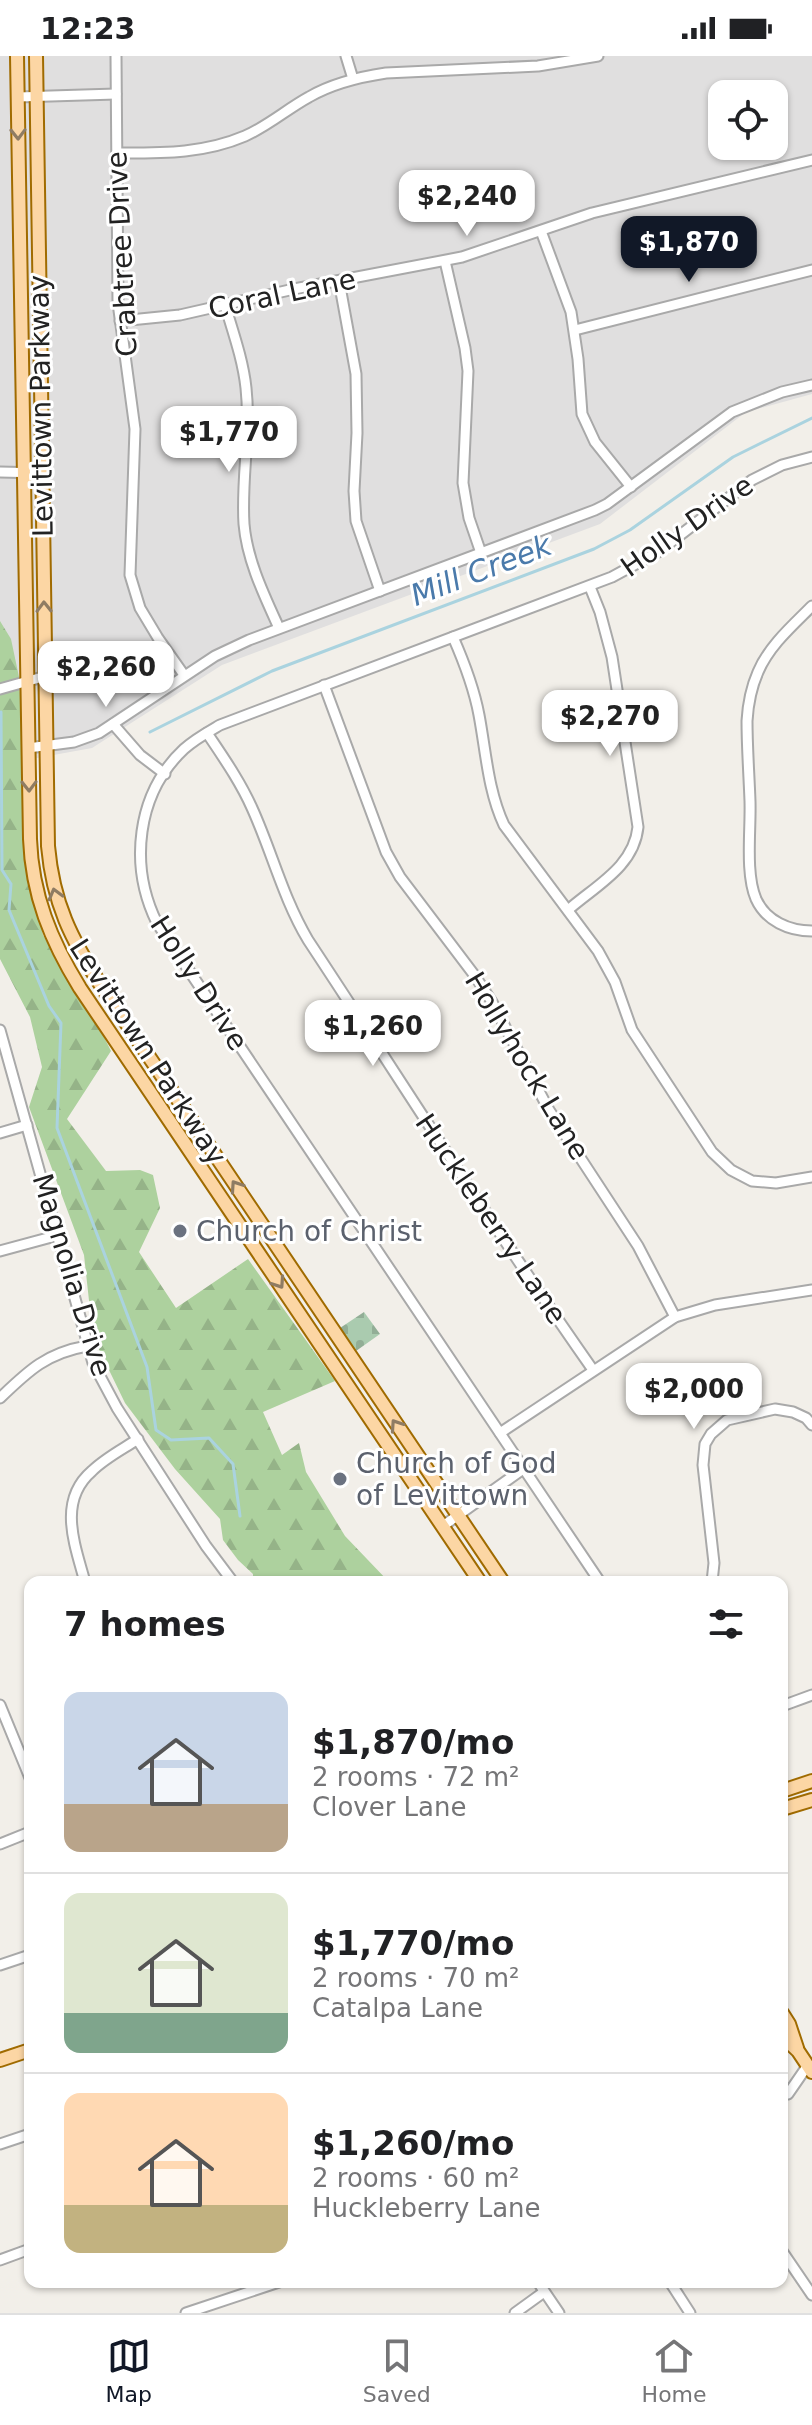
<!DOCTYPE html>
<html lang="en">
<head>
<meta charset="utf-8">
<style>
	body { margin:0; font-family:"DejaVu Sans",sans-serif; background:#f6f6f6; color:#202124; height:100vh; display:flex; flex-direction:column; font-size:30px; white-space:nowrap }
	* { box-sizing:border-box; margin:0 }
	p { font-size:26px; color:#757577 }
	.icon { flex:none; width:44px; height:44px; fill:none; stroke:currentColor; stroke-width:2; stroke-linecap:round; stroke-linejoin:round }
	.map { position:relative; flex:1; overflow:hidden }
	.sheet { position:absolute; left:24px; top:1520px; width:764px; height:712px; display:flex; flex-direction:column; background:#fff; border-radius:16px; box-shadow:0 2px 6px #0004 }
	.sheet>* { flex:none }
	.fabs { position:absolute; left:708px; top:24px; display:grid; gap:16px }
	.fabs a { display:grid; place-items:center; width:80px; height:80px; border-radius:16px; background:#fff; box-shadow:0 2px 6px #0004; font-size:40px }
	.price { position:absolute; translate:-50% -68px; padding:0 18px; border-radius:16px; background:#fff; color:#222; font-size:26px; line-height:52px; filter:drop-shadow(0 2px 4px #0008) }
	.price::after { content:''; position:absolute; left:50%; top:48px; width:24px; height:18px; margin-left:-12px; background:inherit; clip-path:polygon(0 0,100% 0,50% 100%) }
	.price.on { background:#111827; color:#fff }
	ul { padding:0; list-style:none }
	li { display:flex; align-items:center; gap:24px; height:200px; padding:0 40px }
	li+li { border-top:2px solid #e0e0e0 }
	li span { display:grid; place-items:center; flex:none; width:224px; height:160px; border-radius:16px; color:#555 }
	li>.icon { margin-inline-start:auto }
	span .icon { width:96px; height:96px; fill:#fffc; stroke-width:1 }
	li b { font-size:34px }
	h2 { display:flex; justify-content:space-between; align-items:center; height:96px; padding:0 40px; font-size:34px }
	.status { display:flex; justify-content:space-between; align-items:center; height:56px; padding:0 40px; background:#fff; direction:ltr }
	.status svg { height:22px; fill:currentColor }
	.tabs { display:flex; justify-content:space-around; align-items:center; height:112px; border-top:2px solid #e0e0e0; background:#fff; font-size:22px; color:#757577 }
	.tabs a { display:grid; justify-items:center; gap:4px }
	.tabs .on { color:#111827 }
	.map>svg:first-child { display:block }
</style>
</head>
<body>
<div class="status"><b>12:23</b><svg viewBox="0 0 49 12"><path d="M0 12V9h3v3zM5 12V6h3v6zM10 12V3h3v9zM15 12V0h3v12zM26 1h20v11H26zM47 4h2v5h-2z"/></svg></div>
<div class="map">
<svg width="812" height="2257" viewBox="0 0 812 2257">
	<defs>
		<pattern id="forest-firs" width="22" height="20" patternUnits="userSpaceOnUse" patternTransform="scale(2)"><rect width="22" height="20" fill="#add19e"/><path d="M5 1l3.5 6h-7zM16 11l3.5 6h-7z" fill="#95b388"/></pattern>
		<pattern id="cemetery-stones" width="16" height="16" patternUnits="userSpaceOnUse" patternTransform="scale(2)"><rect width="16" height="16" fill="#aacbaf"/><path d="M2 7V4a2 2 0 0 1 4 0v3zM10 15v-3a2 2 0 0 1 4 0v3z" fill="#92ae96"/></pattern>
	</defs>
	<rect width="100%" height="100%" fill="#f2efe9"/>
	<path fill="#e0dfdf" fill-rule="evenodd" d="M0,0H812V338L746,356L600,468L222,609L92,692L15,706L0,645ZM722,38H774V90H722Z"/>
	<path fill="url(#forest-firs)" d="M0,565L11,583L19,621L22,671L23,758L43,879L97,967L111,995L67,1063L106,1115L140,1114L153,1119L160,1152L139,1196L176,1252L248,1203L335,1325L263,1356L282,1399L299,1387L306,1416L345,1480L389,1526H253V1518L238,1504L223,1484L220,1463L175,1413L125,1347L93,1281L84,1199L29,1051L42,1011L30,961L0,903Z"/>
	<path fill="url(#cemetery-stones)" d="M364,1256L380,1278L356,1295L340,1272Z"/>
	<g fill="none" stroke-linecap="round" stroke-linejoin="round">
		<g stroke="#aad3df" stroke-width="3">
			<path d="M1,656L2,814L11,828L9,854L49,950L61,967L57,1072L147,1311L156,1374L171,1384L209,1382L233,1408L240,1460"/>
			<path d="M150,676L272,615L594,493L630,474L733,401L812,362"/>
		</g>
		<defs>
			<g id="minor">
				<path d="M116,0L118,247L135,373L130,519L140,552L158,582L184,619"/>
				<path d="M346,0L353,23"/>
				<path d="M18,41L116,38"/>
				<path d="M117,97C161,97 203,98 245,80C268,70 287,53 309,41C333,27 359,21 386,17L538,10L598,0"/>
				<path d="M541,175L571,256L578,303L582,358L595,386L631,431"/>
				<path d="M445,205L465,292L468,315L463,427L469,462L481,497"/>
				<path d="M339,225L356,318L357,377L354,435L356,465L380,535"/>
				<path d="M225,249C233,276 243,304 246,332C251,378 241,423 244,468C247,504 264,539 279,572"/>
				<path d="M120,265L180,259L294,233L462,201L592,157L812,104"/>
				<path d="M575,274L812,214"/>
				<path d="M0,416L42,417"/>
				<path d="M812,550C792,570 769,590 758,616C751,632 748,648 747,665C747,691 749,718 750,745C751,774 745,817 756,843C766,865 789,875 812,875"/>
				<path d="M453,581C464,606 474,632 479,659C486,696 488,735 504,769L598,895L615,926L632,974L712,1096L731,1114L752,1125L776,1127L812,1121"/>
				<path d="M324,629L386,796L400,821L475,920L492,946L549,1054L638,1190L675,1261"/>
				<path d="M0,633L46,620"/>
				<path d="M113,668L140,699L165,718"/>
				<path d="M207,677C223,701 240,725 252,752C272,796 283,842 308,884C403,1028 494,1173 593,1314"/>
				<path d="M28,692L74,686L99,677L215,600L249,584L595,454L607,448L732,356L782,336L812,329"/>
				<path d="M568,854C595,830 634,811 638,771L612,601L600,556L590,531"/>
				<path d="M0,974L93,1307L117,1352L206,1490L233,1526"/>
				<path d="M0,1077L27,1069"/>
				<path d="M0,1195L59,1179"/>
				<path d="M0,1342C29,1314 47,1297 87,1290"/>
				<path d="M500,1377L675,1261L715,1249L812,1234"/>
				<path d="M443,1470L523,1413"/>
				<path d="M85,1526C75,1489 57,1445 92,1415C105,1402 123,1393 138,1383"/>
				<path d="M600,1526L157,867C129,810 136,738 184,693C195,683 208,676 220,669L612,521L658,496L752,424L782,409L812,401"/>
				<path d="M712,1526L714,1507L703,1409L705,1388L711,1378L727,1364L775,1353L793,1356L806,1362L812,1369"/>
				<path d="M0,1649L30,1722"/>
				<path d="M782,1650L812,1639"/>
				<path d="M0,1788L30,1776"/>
				<path d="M0,1909L30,1899"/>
				<path d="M788,2038L808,2009"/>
				<path d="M0,2088L30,2078"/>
				<path d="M782,2195L812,2239"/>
				<path d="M0,2204L30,2193"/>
				<path d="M538,2226L559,2257"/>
				<path d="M670,2226L690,2257"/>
				<path d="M186,2257L279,2226"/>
				<path d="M515,2257L544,2236"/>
			</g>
			<g id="major">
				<path d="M17,0L30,783C32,839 51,885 80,932L480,1526"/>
				<path d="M36,0L48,790C53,847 71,883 102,931L503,1526"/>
				<path d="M782,1735L812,1725"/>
				<path d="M782,1753L812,1744"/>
				<path d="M782,1957L789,1968L797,1992"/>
				<path d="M782,1980L798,1995L812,2016"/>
				<path d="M0,2004L30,1994"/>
			</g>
		</defs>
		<use href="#minor" stroke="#a9a9a9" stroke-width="13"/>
		<use href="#major" stroke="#a06b00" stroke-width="16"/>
		<use href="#minor" stroke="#fff" stroke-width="9"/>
		<use href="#major" stroke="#fcd6a4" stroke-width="12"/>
	</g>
	<defs><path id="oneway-chevron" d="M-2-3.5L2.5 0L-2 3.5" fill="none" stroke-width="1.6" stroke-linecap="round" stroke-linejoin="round" transform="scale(2)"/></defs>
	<g stroke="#8f7c63">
		<use href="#oneway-chevron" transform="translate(18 78) rotate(89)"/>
		<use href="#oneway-chevron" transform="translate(44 551) rotate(-91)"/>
		<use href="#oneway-chevron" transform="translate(29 730) rotate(89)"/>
		<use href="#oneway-chevron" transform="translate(55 838) rotate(-105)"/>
		<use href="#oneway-chevron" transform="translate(236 1130) rotate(-124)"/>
		<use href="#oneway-chevron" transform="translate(279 1227) rotate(56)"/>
		<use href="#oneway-chevron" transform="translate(396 1369) rotate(-124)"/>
	</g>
	<g fill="#6b7280" stroke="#fff" stroke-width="3">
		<circle cx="180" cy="1175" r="8"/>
		<circle cx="340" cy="1423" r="8"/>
	</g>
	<g text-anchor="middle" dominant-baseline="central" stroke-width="6" stroke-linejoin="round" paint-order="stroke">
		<g font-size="28" fill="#222" stroke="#fff">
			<text transform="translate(122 198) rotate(-93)">Crabtree Drive</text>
			<text transform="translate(282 238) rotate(-12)">Coral Lane</text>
			<text transform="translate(41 350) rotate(-91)">Levittown Parkway</text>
			<text transform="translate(687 470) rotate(-35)">Holly Drive</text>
			<text transform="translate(199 927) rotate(57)">Holly Drive</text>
			<text transform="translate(148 996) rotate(57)">Levittown Parkway</text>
			<text transform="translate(527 1010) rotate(59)">Hollyhock Lane</text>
			<text transform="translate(491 1163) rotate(56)">Huckleberry Lane</text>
			<text transform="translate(72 1219) rotate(73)">Magnolia Drive</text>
		</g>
		<g font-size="28" fill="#5b616d" stroke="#fff" text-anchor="start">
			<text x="196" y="1175">Church of Christ</text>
			<text x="356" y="1407">Church of God<tspan x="356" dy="32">of Levittown</tspan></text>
		</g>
		<g font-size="30" font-style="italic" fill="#4a7aab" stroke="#fff">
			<text transform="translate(481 514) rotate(-21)">Mill Creek</text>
		</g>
	</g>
</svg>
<div class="fabs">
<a><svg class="icon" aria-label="locate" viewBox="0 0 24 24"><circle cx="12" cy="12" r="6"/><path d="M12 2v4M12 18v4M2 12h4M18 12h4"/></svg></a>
</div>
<b class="price" style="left:467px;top:182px">$2,240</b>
<b class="price on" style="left:689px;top:228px">$1,870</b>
<b class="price" style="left:229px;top:418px">$1,770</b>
<b class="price" style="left:106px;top:653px">$2,260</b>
<b class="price" style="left:610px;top:702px">$2,270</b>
<b class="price" style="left:373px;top:1012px">$1,260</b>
<b class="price" style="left:694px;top:1375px">$2,000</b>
<section class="sheet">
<h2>7 homes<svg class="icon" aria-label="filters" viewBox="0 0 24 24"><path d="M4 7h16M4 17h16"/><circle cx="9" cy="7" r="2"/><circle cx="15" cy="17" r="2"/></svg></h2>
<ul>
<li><span style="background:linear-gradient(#c9d6e8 70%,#b9a48a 0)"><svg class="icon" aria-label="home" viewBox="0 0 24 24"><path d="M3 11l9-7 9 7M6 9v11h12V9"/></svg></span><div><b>$1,870/mo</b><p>2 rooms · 72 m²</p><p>Clover Lane</p></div></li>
<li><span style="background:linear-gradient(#dfe7d0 75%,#7fa58c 0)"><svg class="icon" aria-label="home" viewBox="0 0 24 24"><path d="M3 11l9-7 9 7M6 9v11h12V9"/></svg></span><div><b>$1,770/mo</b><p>2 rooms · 70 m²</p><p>Catalpa Lane</p></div></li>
<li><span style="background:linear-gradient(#ffd9b3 70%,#c2b280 0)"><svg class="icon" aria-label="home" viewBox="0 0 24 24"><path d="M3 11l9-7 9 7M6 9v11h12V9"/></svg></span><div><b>$1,260/mo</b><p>2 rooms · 60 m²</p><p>Huckleberry Lane</p></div></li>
</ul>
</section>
</div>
<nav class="tabs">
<a class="on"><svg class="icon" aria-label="map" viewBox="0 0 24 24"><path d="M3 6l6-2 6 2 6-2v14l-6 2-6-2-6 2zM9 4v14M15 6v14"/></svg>Map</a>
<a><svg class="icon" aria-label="saved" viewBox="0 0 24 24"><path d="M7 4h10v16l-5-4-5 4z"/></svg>Saved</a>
<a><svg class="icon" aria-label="home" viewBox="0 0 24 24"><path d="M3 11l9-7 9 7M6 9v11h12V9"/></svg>Home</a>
</nav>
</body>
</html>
